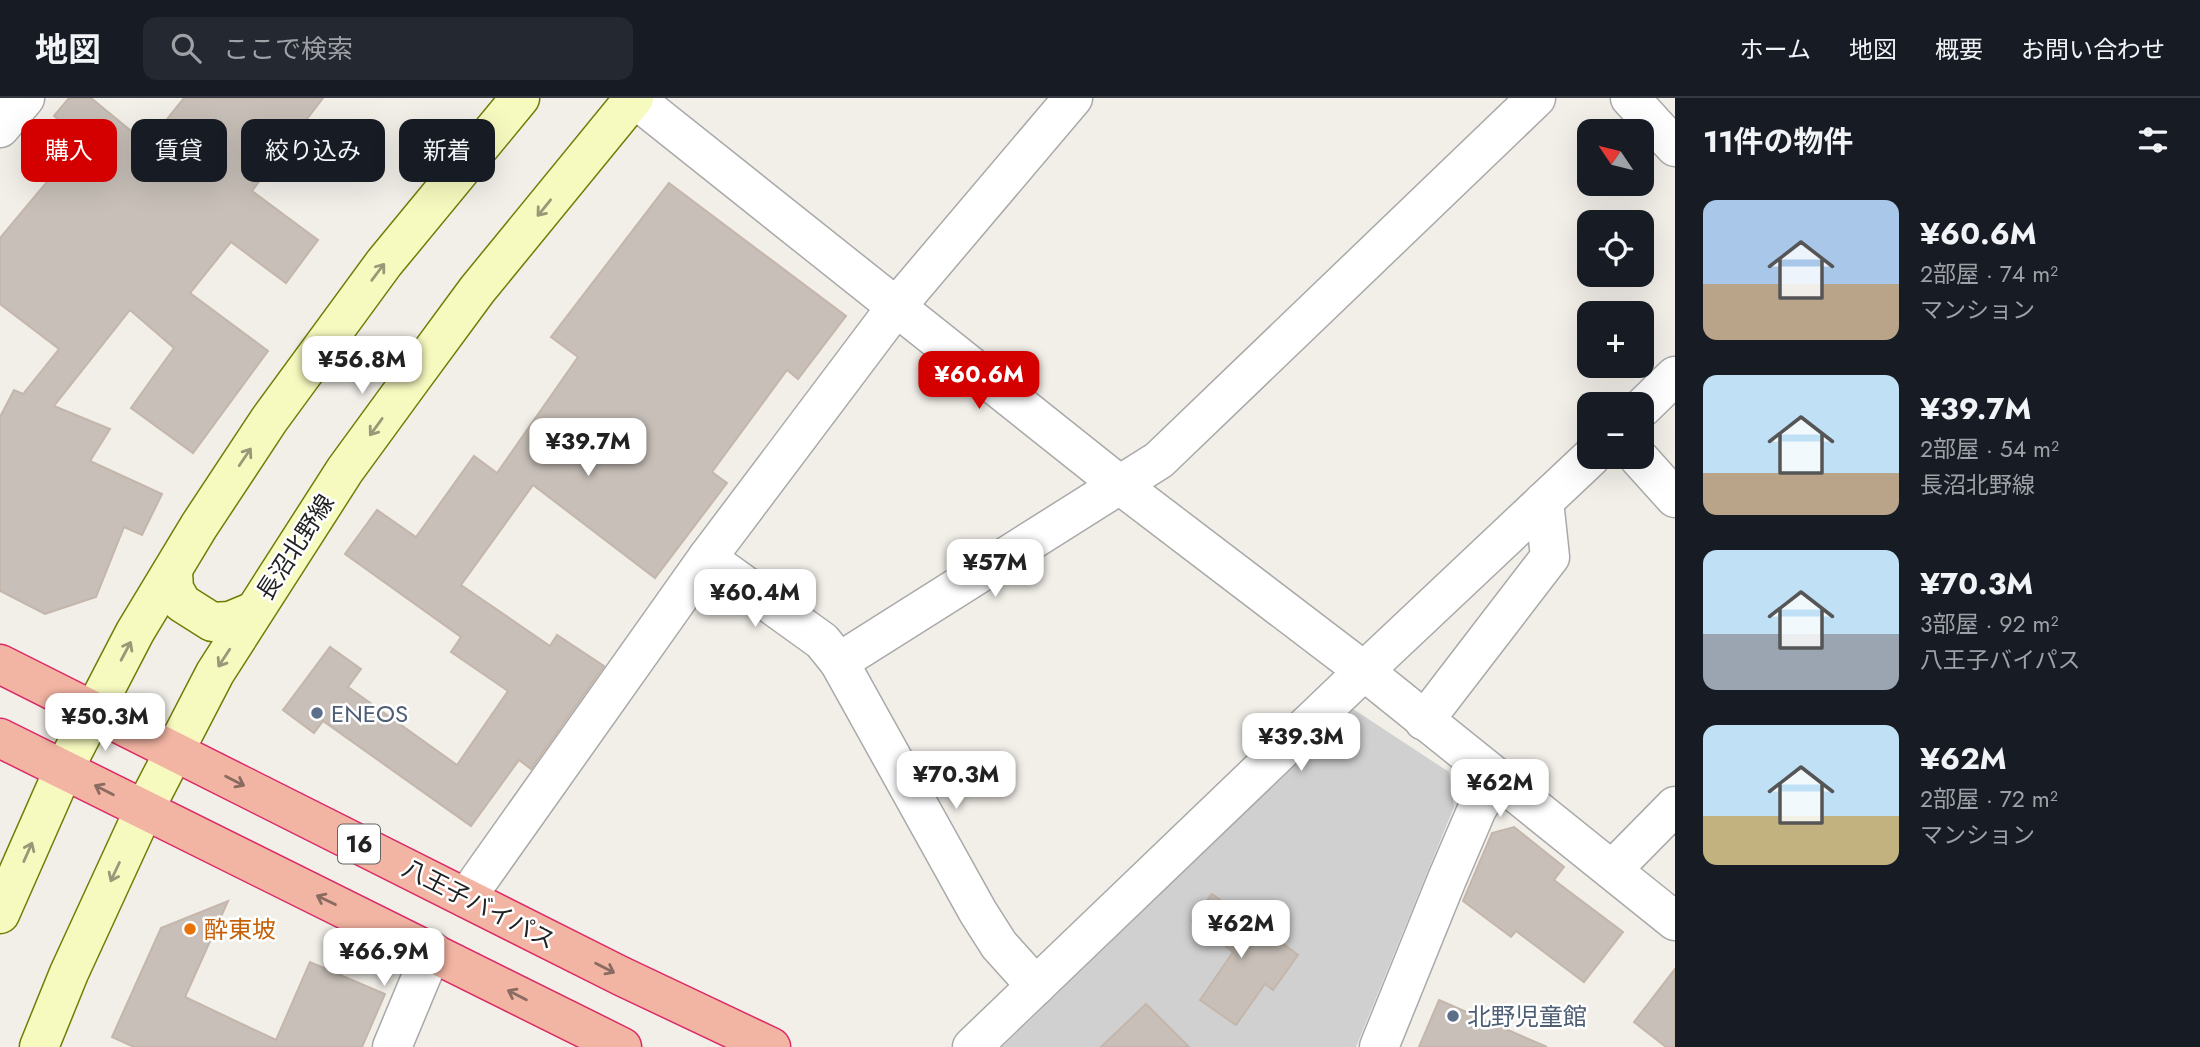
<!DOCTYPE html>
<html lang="ja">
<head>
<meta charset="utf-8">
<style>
	body { margin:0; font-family:Jost,"Noto Sans JP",sans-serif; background:#242831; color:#f1f3f6; height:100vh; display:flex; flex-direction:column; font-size:26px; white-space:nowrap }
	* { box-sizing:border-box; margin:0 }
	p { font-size:23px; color:#9ea1a6 }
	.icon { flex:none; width:38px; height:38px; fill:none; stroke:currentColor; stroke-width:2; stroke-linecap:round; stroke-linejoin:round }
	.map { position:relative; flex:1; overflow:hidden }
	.panel { display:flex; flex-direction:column; background:#171b24; width:525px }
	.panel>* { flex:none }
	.banner { position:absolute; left:21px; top:21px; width:665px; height:63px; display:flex; gap:14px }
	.needle { width:46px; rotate:305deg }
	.controls { position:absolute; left:1577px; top:21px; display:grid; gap:14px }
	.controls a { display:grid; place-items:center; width:77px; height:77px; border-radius:14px; background:#171b24; box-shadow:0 7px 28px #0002; font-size:35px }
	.price { position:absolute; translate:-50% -60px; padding:0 16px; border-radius:14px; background:#fff; color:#222; font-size:23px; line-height:46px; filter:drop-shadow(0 2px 4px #0008) }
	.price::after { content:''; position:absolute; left:50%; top:42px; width:21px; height:16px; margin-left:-10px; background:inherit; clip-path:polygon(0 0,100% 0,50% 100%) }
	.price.on { background:#d40000; color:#fff }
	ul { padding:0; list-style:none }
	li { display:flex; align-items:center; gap:21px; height:175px; padding:0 28px }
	li span { display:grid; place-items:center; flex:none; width:196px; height:140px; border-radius:14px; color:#555 }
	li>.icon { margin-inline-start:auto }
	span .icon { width:84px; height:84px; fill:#fffc; stroke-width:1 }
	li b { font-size:30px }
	h2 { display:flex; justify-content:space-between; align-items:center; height:84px; padding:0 28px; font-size:30px }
	.chip { padding:0 24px; border-radius:14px; background:#171b24; box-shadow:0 7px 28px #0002; font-size:24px; line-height:63px }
	.chip.on { background:#d40000; color:#fff }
	header { display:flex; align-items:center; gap:42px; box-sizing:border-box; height:98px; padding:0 35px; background:#171b24; border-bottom:2px solid #363941 }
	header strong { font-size:33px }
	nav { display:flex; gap:38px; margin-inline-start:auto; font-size:24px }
	.search { width:490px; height:63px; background:#242831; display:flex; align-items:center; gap:18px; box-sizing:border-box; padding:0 24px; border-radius:14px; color:#9ea1a6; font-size:26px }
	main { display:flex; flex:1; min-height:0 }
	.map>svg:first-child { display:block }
</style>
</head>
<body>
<header>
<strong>地図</strong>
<div class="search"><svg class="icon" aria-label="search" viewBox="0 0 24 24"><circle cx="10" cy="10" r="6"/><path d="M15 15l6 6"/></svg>ここで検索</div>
<nav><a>ホーム</a><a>地図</a><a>概要</a><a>お問い合わせ</a></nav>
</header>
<main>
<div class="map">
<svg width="1675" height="949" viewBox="0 0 1675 949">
	<rect width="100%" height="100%" fill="#f2efe9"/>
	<path fill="#d0d0d0" d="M1353,611L1449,674L1454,709L1356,949H1002Z"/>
	<g fill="#c7bfb8" stroke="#c4b6ab" stroke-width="2">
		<path d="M69,0H91L147,46L184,0H323L252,93L318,142L286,185L231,144L190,195L268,253L193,355L131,310L174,250L130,212L54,308L110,331L90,363L162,396L142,437L124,429L96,499L45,516L0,493V319L14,292L23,296L59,251L0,206V140L82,42L54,18Z"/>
		<path d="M669,85L846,218L798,281L787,272L712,374L727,385L655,480L533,387L461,487L550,548L557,537L604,568L531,671L519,662L471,728L323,623L314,635L283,612L330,549L361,571L348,589L457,667L508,593L451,554L461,539L345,456L377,412L416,439L474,358L497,375L578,259L551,239Z"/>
		<path d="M1514,729L1564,769L1554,782L1623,834L1584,884L1516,833L1511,839L1463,803L1492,735Z"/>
		<path d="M1212,796L1253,826L1254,825L1268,834L1298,857L1273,892L1265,886L1236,927L1200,902L1233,854L1192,823Z"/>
		<path d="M228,803L185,899L276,942L310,864L385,896L362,949H134L112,939L161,830Z"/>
		<path d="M1675,871V949H1666L1634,924Z"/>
		<path d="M1439,902L1547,949H1419Z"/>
		<path d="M1146,906L1189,949H1101Z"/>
	</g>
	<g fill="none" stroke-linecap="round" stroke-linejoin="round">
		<defs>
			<g id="minor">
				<path d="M634,0L1120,387L1364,573L1675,823"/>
				<path d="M0,30L25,0"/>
				<path d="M1638,359L1675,400"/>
				<path d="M707,460L822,543L839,564L978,814L999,847L1036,888"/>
				<path d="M839,564L1159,362L1536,0"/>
				<path d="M1424,623L1550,459L1544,403"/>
				<path d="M1612,772L1675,708"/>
				<path d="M466,800L707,460L896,209L1073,0"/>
				<path d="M392,949L432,853"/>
				<path d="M1379,949L1447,781L1477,711L1496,680"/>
			</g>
			<g id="tertiary">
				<path d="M1630,0L1675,49"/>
				<path d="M1642,310L1675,278"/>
				<path d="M972,949L1364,573L1591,359"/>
			</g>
			<g id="secondary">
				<path d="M173,474L174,491L182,505L212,524L230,523L254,513"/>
				<path d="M0,816L64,671L94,613L135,534L199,428L269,322L384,165L520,0"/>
				<path d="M39,949L69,875L144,712L215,575L345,372L410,283L477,192L634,0"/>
			</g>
			<g id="trunk">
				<path d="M0,566L621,878L771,949"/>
				<path d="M0,640L622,949"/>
			</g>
		</defs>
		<use href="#minor" stroke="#a9a9a9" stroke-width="41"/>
		<use href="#tertiary" stroke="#a9a9a9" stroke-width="41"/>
		<use href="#secondary" stroke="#707d05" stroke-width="41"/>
		<use href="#trunk" stroke="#dc2a67" stroke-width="41"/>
		<use href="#minor" stroke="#fff" stroke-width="38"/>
		<use href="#tertiary" stroke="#fff" stroke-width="38"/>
		<use href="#secondary" stroke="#f7fabf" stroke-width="38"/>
		<use href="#trunk" stroke="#f2b4a3" stroke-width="38"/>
	</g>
	<defs><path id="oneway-shaft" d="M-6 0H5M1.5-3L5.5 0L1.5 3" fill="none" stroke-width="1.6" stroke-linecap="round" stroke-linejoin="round" transform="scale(1.75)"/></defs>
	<g stroke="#979978">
		<use href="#oneway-shaft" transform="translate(544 110) rotate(129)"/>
		<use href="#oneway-shaft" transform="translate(378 174) rotate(-53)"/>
		<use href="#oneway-shaft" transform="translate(376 329) rotate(126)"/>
		<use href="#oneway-shaft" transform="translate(245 359) rotate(-56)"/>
		<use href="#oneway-shaft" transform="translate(126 553) rotate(-62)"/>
		<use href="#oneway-shaft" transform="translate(224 560) rotate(123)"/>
		<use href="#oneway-shaft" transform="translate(28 754) rotate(-66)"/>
		<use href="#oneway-shaft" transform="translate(115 774) rotate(115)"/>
	</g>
	<g stroke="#8a6b62">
		<use href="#oneway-shaft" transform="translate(235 683) rotate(27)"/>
		<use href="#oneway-shaft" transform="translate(104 692) rotate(-153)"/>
		<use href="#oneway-shaft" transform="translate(326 802) rotate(-154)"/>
		<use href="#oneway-shaft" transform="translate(605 870) rotate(27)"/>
		<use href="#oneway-shaft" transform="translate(517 897) rotate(-153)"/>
	</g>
	<g fill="#5c6f8a" stroke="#fff" stroke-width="2.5">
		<circle cx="317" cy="615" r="7"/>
		<circle cx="1453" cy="918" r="7"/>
	</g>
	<circle fill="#e8710a" stroke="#fff" stroke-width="2.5" cx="190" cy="831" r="7"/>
	<g text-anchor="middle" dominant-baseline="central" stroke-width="5" stroke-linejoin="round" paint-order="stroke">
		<rect fill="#fff" stroke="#646464" stroke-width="2" x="338" y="726.5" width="42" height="39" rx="5"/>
		<g font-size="23" font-weight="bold" fill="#222">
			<text x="359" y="746">16</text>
		</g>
		<g font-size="24" fill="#222" stroke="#fff">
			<text transform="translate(295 449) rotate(-57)">長沼北野線</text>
			<text transform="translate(479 806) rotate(27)">八王子バイパス</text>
		</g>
		<g font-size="24" fill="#4e5e75" stroke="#fff" text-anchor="start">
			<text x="331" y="615">ENEOS</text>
			<text x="1467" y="918">北野児童館</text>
		</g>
		<g font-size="24" fill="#c56008" stroke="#fff" text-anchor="start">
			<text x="204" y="831">酔東坡</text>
		</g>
	</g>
</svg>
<div class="controls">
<a><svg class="needle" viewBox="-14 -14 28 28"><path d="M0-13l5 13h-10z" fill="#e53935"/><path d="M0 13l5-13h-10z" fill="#9ea1a6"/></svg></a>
<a><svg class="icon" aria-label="locate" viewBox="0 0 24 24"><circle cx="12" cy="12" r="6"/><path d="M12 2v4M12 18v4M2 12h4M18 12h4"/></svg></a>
<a>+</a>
<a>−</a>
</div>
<b class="price" style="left:362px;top:298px">¥56.8M</b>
<b class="price on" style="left:979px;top:313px">¥60.6M</b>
<b class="price" style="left:588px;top:380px">¥39.7M</b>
<b class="price" style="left:995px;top:501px">¥57M</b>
<b class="price" style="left:755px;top:531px">¥60.4M</b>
<b class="price" style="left:105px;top:655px">¥50.3M</b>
<b class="price" style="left:1301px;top:675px">¥39.3M</b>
<b class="price" style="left:956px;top:713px">¥70.3M</b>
<b class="price" style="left:1500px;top:721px">¥62M</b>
<b class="price" style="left:1241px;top:862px">¥62M</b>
<b class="price" style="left:384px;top:890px">¥66.9M</b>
<div class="banner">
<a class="chip on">購入</a>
<a class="chip">賃貸</a>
<a class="chip">絞り込み</a>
<a class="chip">新着</a>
</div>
</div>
<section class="panel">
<h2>11件の物件<svg class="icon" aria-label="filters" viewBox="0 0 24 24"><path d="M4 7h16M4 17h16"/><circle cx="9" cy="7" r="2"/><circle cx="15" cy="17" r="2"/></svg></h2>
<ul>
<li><span style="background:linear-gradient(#a9c7e8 60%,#b9a48a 0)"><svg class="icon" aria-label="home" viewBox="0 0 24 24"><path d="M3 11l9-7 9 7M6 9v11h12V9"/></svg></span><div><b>¥60.6M</b><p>2部屋 · 74 m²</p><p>マンション</p></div></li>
<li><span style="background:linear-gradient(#bfe0f5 70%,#b9a48a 0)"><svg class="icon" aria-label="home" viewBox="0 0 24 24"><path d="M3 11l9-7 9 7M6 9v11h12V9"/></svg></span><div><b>¥39.7M</b><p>2部屋 · 54 m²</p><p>長沼北野線</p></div></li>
<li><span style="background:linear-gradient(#bfe0f5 60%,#9aa5b1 0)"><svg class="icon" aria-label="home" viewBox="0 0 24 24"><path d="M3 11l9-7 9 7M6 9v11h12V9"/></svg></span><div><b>¥70.3M</b><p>3部屋 · 92 m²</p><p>八王子バイパス</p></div></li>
<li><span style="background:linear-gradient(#bfe0f5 65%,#c2b280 0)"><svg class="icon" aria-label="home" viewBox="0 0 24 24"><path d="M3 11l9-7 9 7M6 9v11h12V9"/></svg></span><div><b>¥62M</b><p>2部屋 · 72 m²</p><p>マンション</p></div></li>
</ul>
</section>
</main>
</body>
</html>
